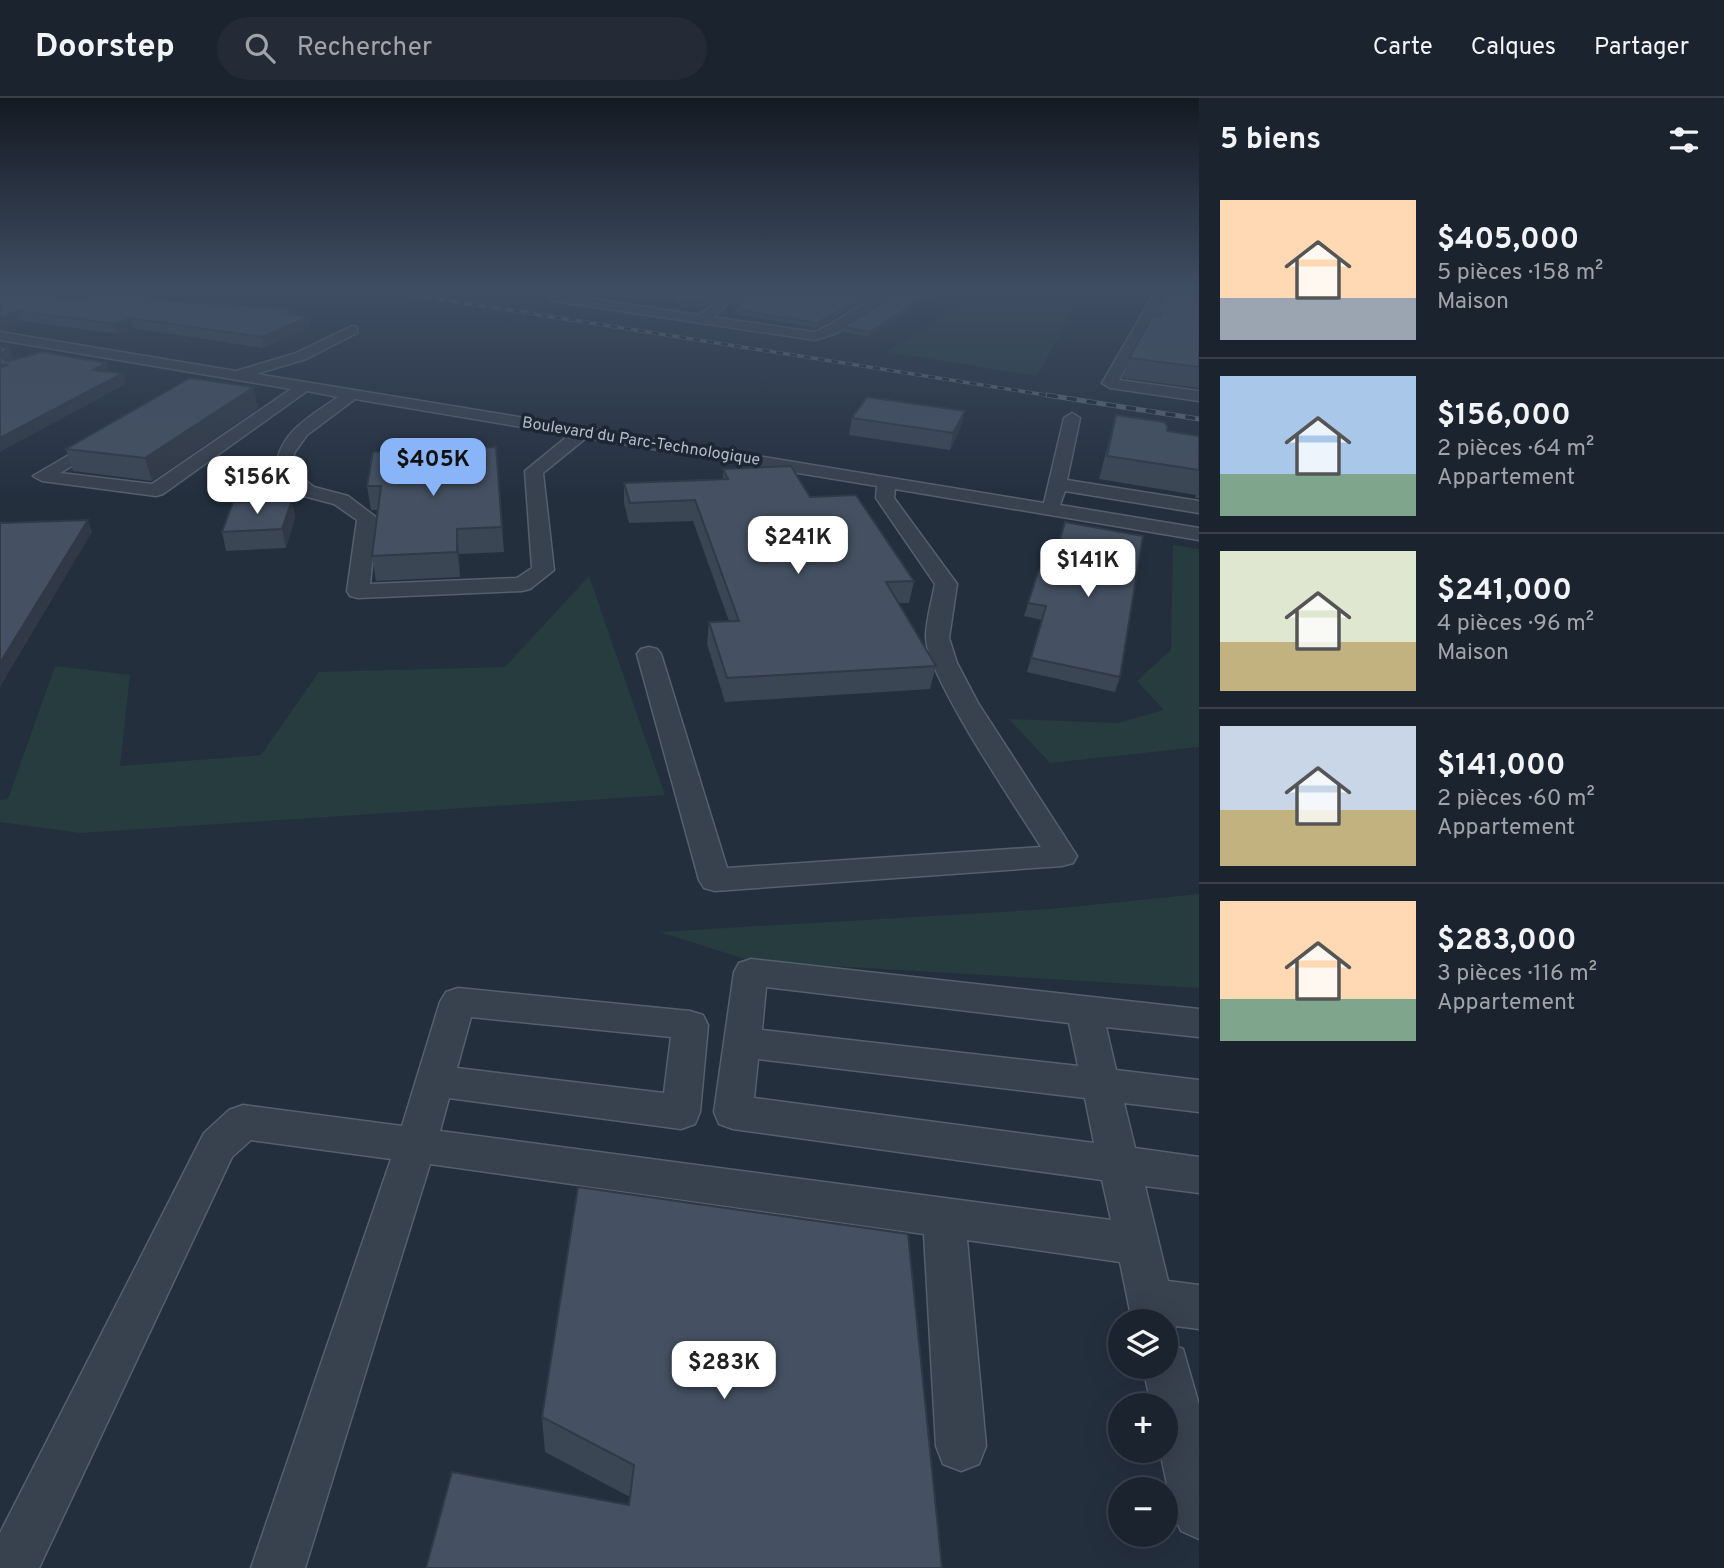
<!DOCTYPE html>
<html lang="fr">
<head>
<meta charset="utf-8">
<style>
	body { margin:0; font-family:Overpass,sans-serif; background:#242b36; color:#f1f3f6; height:100vh; display:flex; flex-direction:column; font-size:26px; white-space:nowrap }
	* { box-sizing:border-box; margin:0 }
	p { font-size:23px; color:#a0a4aa }
	.icon { flex:none; width:38px; height:38px; fill:none; stroke:currentColor; stroke-width:2; stroke-linecap:round; stroke-linejoin:round }
	.map { position:relative; flex:1; overflow:hidden }
	.details { display:flex; flex-direction:column; background:#1b232e; width:525px }
	.details>* { flex:none }
	.fabs { position:absolute; left:1108px; top:1211px; display:grid; gap:14px }
	.fabs a { display:grid; place-items:center; width:70px; height:70px; border-radius:50%; background:#1b232e; box-shadow:0 7px 28px #0002,0 0 0 2px #39404a; font-size:35px }
	.price { position:absolute; translate:-50% -60px; padding:0 16px; border-radius:14px; background:#fff; color:#222; font-size:23px; line-height:46px; filter:drop-shadow(0 2px 4px #0008) }
	.price::after { content:''; position:absolute; left:50%; top:42px; width:21px; height:16px; margin-left:-10px; background:inherit; clip-path:polygon(0 0,100% 0,50% 100%) }
	.price.on { background:#8ab4f8; color:#111 }
	ul { padding:0; list-style:none }
	li { display:flex; align-items:center; gap:21px; height:175px; padding:0 21px }
	li+li { border-top:2px solid #39404a }
	li span { display:grid; place-items:center; flex:none; width:196px; height:140px; border-radius:0px; color:#555 }
	li>.icon { margin-inline-start:auto }
	span .icon { width:84px; height:84px; fill:#fffc; stroke-width:1 }
	li b { font-size:30px }
	h2 { display:flex; justify-content:space-between; align-items:center; height:84px; padding:0 21px; font-size:30px }
	header { display:flex; align-items:center; gap:42px; box-sizing:border-box; height:98px; padding:0 35px; background:#1b232e; border-bottom:2px solid #39404a }
	header strong { font-size:33px }
	nav { display:flex; gap:38px; margin-inline-start:auto; font-size:24px }
	.search { width:490px; height:63px; background:#242b36; display:flex; align-items:center; gap:18px; box-sizing:border-box; padding:0 24px; border-radius:38px; color:#a0a4aa; font-size:26px }
	main { display:flex; flex:1; min-height:0 }
	.map>svg:first-child { display:block }
</style>
</head>
<body>
<header>
<strong>Doorstep</strong>
<div class="search"><svg class="icon" aria-label="search" viewBox="0 0 24 24"><circle cx="10" cy="10" r="6"/><path d="M15 15l6 6"/></svg>Rechercher</div>
<nav><a>Carte</a><a>Calques</a><a>Partager</a></nav>
</header>
<main>
<div class="map">
<svg width="1199" height="1470" viewBox="0 0 1199 1470">
	<rect width="100%" height="100%" fill="#242f3e"/>
	<g fill="#263c3f">
		<path d="M981,193H1072L1080,200L1037,278L887,254Z"/>
		<path d="M1173,447L1199,451V649L1050,665L1009,621L1118,625L1164,612L1137,583L1171,552Z"/>
		<path d="M589,478L665,697L81,735L0,724V702L8,701L55,568L130,577L120,668L261,657L319,574L505,569Z"/>
		<path d="M1199,796V890L751,863L660,834L1050,811Z"/>
	</g>
	<g fill="none" stroke-linecap="round" stroke-linejoin="round">
		<defs>
			<g id="minor">
				<path d="M703,193H715L725,209L713,219L814,234C842,224 875,191 903,193L837,235L815,242L554,203L548,199L554,195L699,217L712,208Z"/>
				<path d="M1157,197L1199,202V210L1161,205L1119,282L1199,293V303L1110,290L1102,285L1151,201Z"/>
				<path d="M352,228L357,229V235L306,261L256,276L1044,405L1064,320L1072,315L1080,320L1067,382L1199,403V415L1065,393L1060,407L1199,430V442L895,391L894,400L957,486L949,540L957,565L978,605L1077,758L1073,765L1062,768L715,793L704,790L699,782L637,556L641,551L649,549L657,551L661,556L727,770L1041,749C1017,710 926,578 926,539C926,522 932,503 935,486L876,400L877,388L586,340L543,375L554,472L530,491L522,493L358,500L350,498L347,493L357,422L334,406L300,397L275,375C278,334 308,320 338,299L307,293L163,396L156,398L42,383L33,378L105,336L113,341L111,345L60,375L152,386L291,291L0,242V234L236,273L296,255ZM355,301L569,337L525,373L532,470L517,480L370,486L377,420L348,398L314,389L293,373L294,355L307,337Z"/>
				<path d="M751,861L1199,911V939L1106,929L1116,972L1199,982V1014L1124,1005L1135,1050L1199,1059V1095L1145,1088L1168,1183L1199,1187V1231L1176,1228L1171,1239L1166,1241V1223H1132L1120,1164L967,1142L986,1348L979,1366L961,1373L943,1366L936,1348L924,1136L430,1066L305,1470H251L391,1061L251,1042L232,1059L39,1470H0V1435L204,1035L229,1012L243,1007L402,1028L440,904L446,894L458,890L690,913L703,917L708,927L700,1014L695,1026L681,1031L449,1000L440,1033L1111,1122L1102,1082L733,1031L719,1026L714,1014L734,874L739,865ZM766,889L1069,925L1078,968L762,932ZM471,919L671,939L664,995L457,970ZM758,961L1085,1000L1094,1045L754,1000Z"/>
				<path d="M1166,1244L1183,1251L1199,1307V1441L1181,1433L1173,1415L1160,1353H1166V1307H1151L1143,1269H1166Z"/>
			</g>
		</defs>
		<use href="#minor" stroke="#565f6c" stroke-width="3"/>
		<use href="#minor" fill="#38414e" fill-rule="evenodd"/>
		<defs>
			<path id="rail-far1" d="M389,193L1058,299"/>
			<path id="rail" d="M1047,297L1199,321"/>
		</defs>
		<use href="#rail-far1" stroke="#5a6575" stroke-width="3.5"/>
		<use href="#rail" stroke="#5a6575" stroke-width="5"/>
		<use href="#rail-far1" stroke="#1d2633" stroke-width="2.5" stroke-dasharray="7" stroke-linecap="butt"/>
		<use href="#rail" stroke="#1d2633" stroke-width="3.5" stroke-dasharray="10" stroke-linecap="butt"/>
	</g>
	<g fill="#3b4654">
		<path d="M12,193L78,203L155,200L156,202L296,217L309,219L310,229L263,250L133,230L117,236L23,223Z"/>
		<path d="M608,193H703L708,203V208L681,209L673,200H611Z"/>
		<path d="M717,193H895L880,195L816,230L734,216V211L739,207H727Z"/>
		<path d="M901,193L869,239L843,234V229Z"/>
		<path d="M1199,200V290L1123,280L1129,260L1154,218L1156,212Z"/>
		<path d="M258,310L152,383L73,373L66,351Z"/>
		<path d="M1116,317L1167,333L1199,338V400H1195L1196,397L1099,381L1110,339Z"/>
		<path d="M852,320L961,329L950,352L849,337Z"/>
		<path d="M496,349L504,454L459,456L460,479L376,483L372,458L378,412H371L367,388Z"/>
		<path d="M723,371L810,399L914,483L909,505H899L936,568L930,591L725,604L707,546L709,524L729,523L693,423L629,425L624,405V385L723,381Z"/>
		<path d="M292,402L295,420L286,450L226,453L222,434Z"/>
		<path d="M1039,471L1120,579L1115,594L1027,574L1042,522L1024,518Z"/>
		<path d="M908,1136L629,1407L630,1399L545,1354L542,1319Z"/>
	</g>
	<g fill="#303945">
		<path d="M876,193H895L880,195L816,230L817,225Z"/>
		<path d="M934,193H941L869,239L870,234Z"/>
		<path d="M295,211L297,221L285,215Z"/>
		<path d="M19,213L23,223L0,233V221Z"/>
		<path d="M309,219L310,229L263,250L261,239Z"/>
		<path d="M130,220L133,230L117,236L114,226Z"/>
		<path d="M10,250L14,261L3,268L0,256Z"/>
		<path d="M106,265L109,276L93,272Z"/>
		<path d="M123,275L126,286L0,354V340Z"/>
		<path d="M254,289L258,310L152,383L145,360Z"/>
		<path d="M965,313L961,329L950,352L953,335Z"/>
		<path d="M292,402L295,420L286,450L282,431Z"/>
		<path d="M88,422L92,434L0,589V565Z"/>
		<path d="M457,431L459,456L460,479L457,454Z"/>
	</g>
	<g fill="#455162" stroke="#303945" stroke-width="2">
		<path d="M12,193L78,203L105,193L155,200L149,202L295,211L285,215L309,219L261,239L130,220L114,226L19,213L0,221V196Z"/>
		<path d="M610,193H703L708,203H681L673,195H611Z"/>
		<path d="M721,193H876L817,225L734,211L746,201L727,202Z"/>
		<path d="M901,193H934L870,234L843,229Z"/>
		<path d="M1165,196L1199,200V269L1129,260L1153,217L1158,220L1161,216L1156,212Z"/>
		<path d="M0,249L10,250L0,256Z"/>
		<path d="M42,254L106,265L93,272L123,275L0,340V270L7,267L0,266V258L7,264Z"/>
		<path d="M190,280L254,289L145,360L66,351Z"/>
		<path d="M867,299L965,313L953,335L852,320Z"/>
		<path d="M1116,317L1164,324L1167,328V333L1199,338V372L1107,358Z"/>
		<path d="M496,349L502,429L457,431V454L372,458L381,388H367L373,354Z"/>
		<path d="M791,368L810,399L856,397L914,483L886,484L936,568L727,580L709,524L739,523L695,402L630,405L624,385L728,381L723,371Z"/>
		<path d="M292,402L282,431L222,434L233,404Z"/>
		<path d="M88,422L0,565V425Z"/>
		<path d="M1065,424L1143,438L1120,579L1031,560L1046,508L1028,505L1039,471L1051,473Z"/>
		<path d="M578,1089L908,1136L942,1470H426L452,1374L629,1407L634,1367L542,1319Z"/>
	</g>
	<linearGradient id="sky" x2="0" y2="1"><stop stop-color="#141a22"/><stop offset="0.48" stop-color="#3f4d63"/><stop offset="1" stop-color="#3f4d63" stop-opacity="0"/></linearGradient>
	<rect width="1199" height="398" fill="url(#sky)"/>
	<g text-anchor="middle" dominant-baseline="central" stroke-width="7" stroke-linejoin="round" paint-order="stroke">
		<g font-size="16" fill="#b4bcc9" stroke="#1d2633">
			<text transform="translate(641 344) rotate(9)">Boulevard du Parc-Technologique</text>
		</g>
	</g>
</svg>
<div class="fabs">
<a><svg class="icon" aria-label="layers" viewBox="0 0 24 24"><path d="M12 4l9 5-9 5-9-5zM3 14l9 5 9-5"/></svg></a>
<a>+</a>
<a>−</a>
</div>
<b class="price on" style="left:433px;top:400px">$405K</b>
<b class="price" style="left:257px;top:418px">$156K</b>
<b class="price" style="left:798px;top:478px">$241K</b>
<b class="price" style="left:1088px;top:501px">$141K</b>
<b class="price" style="left:724px;top:1303px">$283K</b>
</div>
<section class="details">
<h2>5 biens<svg class="icon" aria-label="filters" viewBox="0 0 24 24"><path d="M4 7h16M4 17h16"/><circle cx="9" cy="7" r="2"/><circle cx="15" cy="17" r="2"/></svg></h2>
<ul>
<li><span style="background:linear-gradient(#ffd9b3 70%,#9aa5b1 0)"><svg class="icon" aria-label="home" viewBox="0 0 24 24"><path d="M3 11l9-7 9 7M6 9v11h12V9"/></svg></span><div><b>$405,000</b><p>5 pièces · 158 m²</p><p>Maison</p></div></li>
<li><span style="background:linear-gradient(#a9c7e8 70%,#7fa58c 0)"><svg class="icon" aria-label="home" viewBox="0 0 24 24"><path d="M3 11l9-7 9 7M6 9v11h12V9"/></svg></span><div><b>$156,000</b><p>2 pièces · 64 m²</p><p>Appartement</p></div></li>
<li><span style="background:linear-gradient(#dfe7d0 65%,#c2b280 0)"><svg class="icon" aria-label="home" viewBox="0 0 24 24"><path d="M3 11l9-7 9 7M6 9v11h12V9"/></svg></span><div><b>$241,000</b><p>4 pièces · 96 m²</p><p>Maison</p></div></li>
<li><span style="background:linear-gradient(#c9d6e8 60%,#c2b280 0)"><svg class="icon" aria-label="home" viewBox="0 0 24 24"><path d="M3 11l9-7 9 7M6 9v11h12V9"/></svg></span><div><b>$141,000</b><p>2 pièces · 60 m²</p><p>Appartement</p></div></li>
<li><span style="background:linear-gradient(#ffd9b3 70%,#7fa58c 0)"><svg class="icon" aria-label="home" viewBox="0 0 24 24"><path d="M3 11l9-7 9 7M6 9v11h12V9"/></svg></span><div><b>$283,000</b><p>3 pièces · 116 m²</p><p>Appartement</p></div></li>
</ul>
</section>
</main>
</body>
</html>
